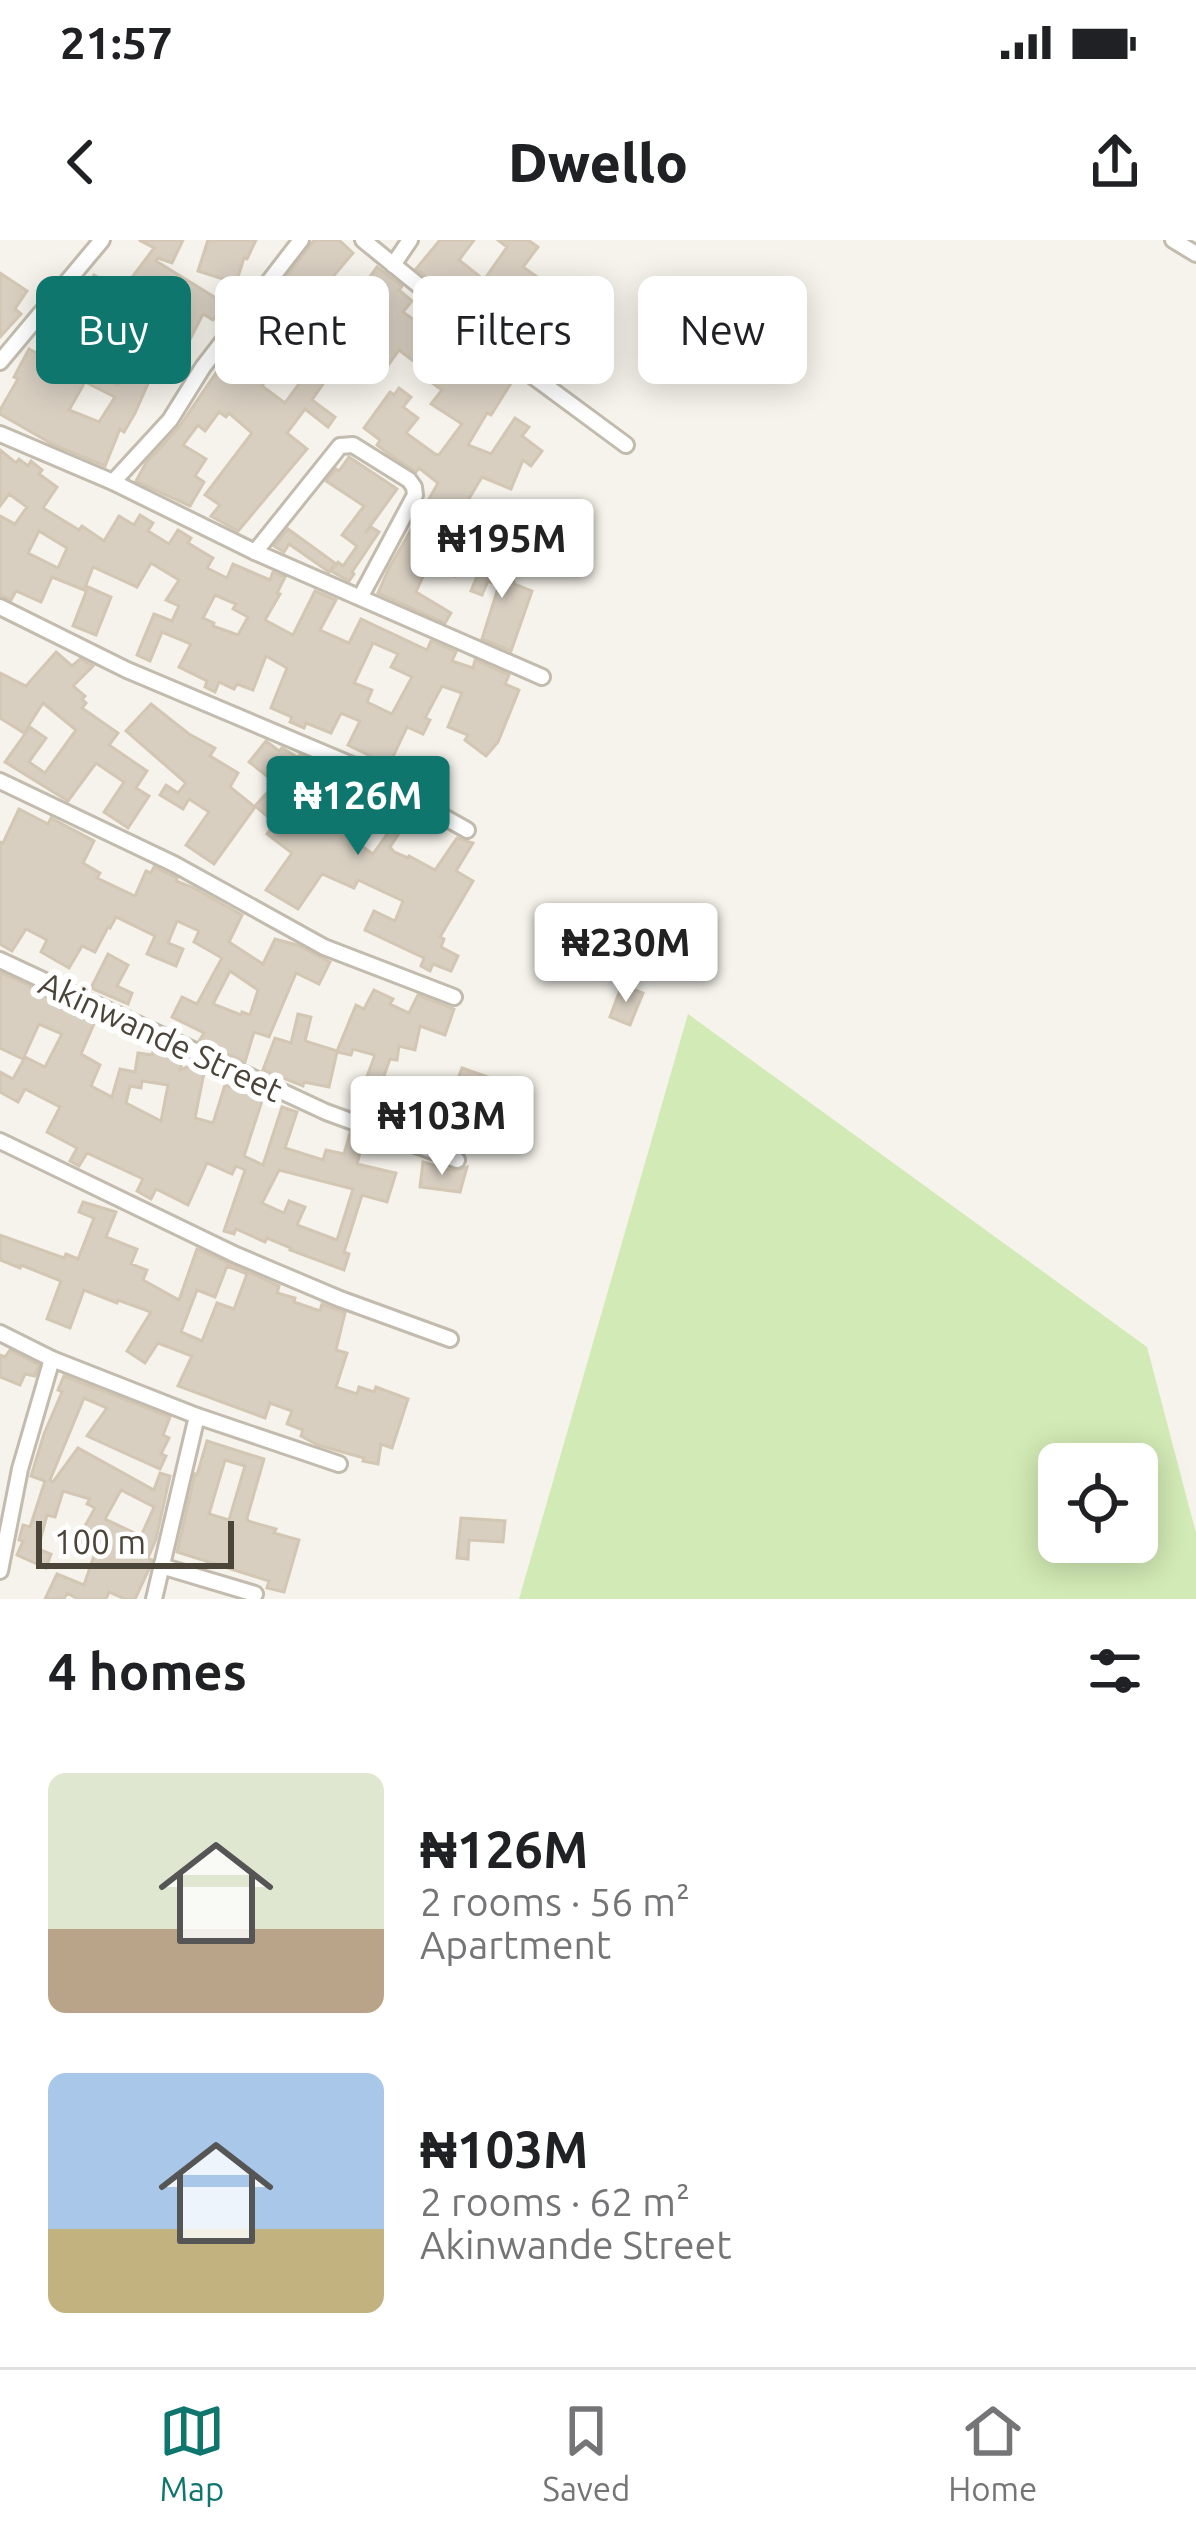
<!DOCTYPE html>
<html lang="en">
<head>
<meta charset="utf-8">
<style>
	body { margin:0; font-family:Ubuntu,sans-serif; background:#f2f2f2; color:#202124; height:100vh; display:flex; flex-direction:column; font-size:45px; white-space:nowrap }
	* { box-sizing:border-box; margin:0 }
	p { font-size:39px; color:#757577 }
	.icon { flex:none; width:66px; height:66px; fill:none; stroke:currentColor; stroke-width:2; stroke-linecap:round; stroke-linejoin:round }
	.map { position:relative; height:1359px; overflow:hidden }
	.panel { display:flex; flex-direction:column; background:#fff; flex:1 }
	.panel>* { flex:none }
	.hud { position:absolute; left:36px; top:36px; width:1125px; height:108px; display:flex; gap:24px }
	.tools { position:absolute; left:1038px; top:1203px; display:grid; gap:24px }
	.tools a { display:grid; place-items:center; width:120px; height:120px; border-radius:18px; background:#fff; box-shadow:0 6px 30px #0003; font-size:60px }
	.scale { position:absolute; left:36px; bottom:30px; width:198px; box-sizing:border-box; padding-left:12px; border:6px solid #4b4439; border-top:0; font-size:33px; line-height:42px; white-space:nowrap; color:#4b4439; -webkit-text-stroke:9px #fff; paint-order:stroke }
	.price { position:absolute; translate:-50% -102px; padding:0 27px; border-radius:12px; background:#fff; color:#222; font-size:39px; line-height:78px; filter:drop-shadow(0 3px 6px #0008) }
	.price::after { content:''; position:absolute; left:50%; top:72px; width:36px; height:27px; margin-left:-18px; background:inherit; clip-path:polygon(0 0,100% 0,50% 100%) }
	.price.selected { background:#0f766e; color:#fff }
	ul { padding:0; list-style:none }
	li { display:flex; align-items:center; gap:36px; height:300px; padding:0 48px }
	li span { display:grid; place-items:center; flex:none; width:336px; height:240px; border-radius:18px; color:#555 }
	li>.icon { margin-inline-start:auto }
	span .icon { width:144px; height:144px; fill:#fffc; stroke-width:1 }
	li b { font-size:51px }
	h2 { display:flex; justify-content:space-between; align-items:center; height:144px; padding:0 48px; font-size:51px }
	.tag { padding:0 42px; border-radius:18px; background:#fff; box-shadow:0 6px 30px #0003; font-size:42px; line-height:108px }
	.tag.selected { background:#0f766e; color:#fff }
	.status { display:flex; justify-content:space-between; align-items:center; height:84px; padding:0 60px; background:#fff; direction:ltr }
	.status svg { height:33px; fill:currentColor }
	header { display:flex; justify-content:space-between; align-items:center; height:156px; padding:0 48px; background:#fff; font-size:54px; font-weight:800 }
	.tabs { display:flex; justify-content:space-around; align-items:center; height:168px; border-top:3px solid #e0e0e0; background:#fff; font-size:33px; color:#757577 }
	.tabs a { display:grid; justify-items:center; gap:6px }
	.tabs .selected { color:#0f766e }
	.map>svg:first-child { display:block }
</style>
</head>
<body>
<div class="status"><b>21:57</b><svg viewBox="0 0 49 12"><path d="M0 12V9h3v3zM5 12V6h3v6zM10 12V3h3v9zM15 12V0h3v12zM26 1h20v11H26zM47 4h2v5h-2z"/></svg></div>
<header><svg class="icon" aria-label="back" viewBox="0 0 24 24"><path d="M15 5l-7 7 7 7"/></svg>Dwello<svg class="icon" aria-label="share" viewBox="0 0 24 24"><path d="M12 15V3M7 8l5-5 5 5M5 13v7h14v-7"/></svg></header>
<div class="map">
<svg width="1196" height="1359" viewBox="0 0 1196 1359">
	<rect width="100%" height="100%" fill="#f6f3ec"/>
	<path fill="#d2eab5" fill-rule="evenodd" d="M688,774L1147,1107L1196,1293V1359H519ZM1059,1224H1137V1302H1059Z"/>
	<g fill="#d8cfc1" stroke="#d3c7b4" stroke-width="3" fill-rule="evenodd">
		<path d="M139,0H183L172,23L158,18L156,21L224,63L213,80L203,74L170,138L154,130L135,173L124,192L120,189L105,226L52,204L0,174V170L18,139L14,137L29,109L73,133L85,106L91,110L128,55L176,84L182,74L133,36L154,8ZM116,90L141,104L118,145L91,131L107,99L111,101ZM85,142L115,157L99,182L69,170Z"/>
		<path d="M208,0H256L247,19L244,18L236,43L198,31Z"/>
		<path d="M314,0H339L353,13L330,40L333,44L354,59L377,27L402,46L399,50L412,61L403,72L421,85L424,81L442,93L446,88L452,89L460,96L453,106L488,132L489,130L511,143L491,175L487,173L468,205L491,214L515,178L529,187L522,196L542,211L531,226L523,220L511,249L482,237L467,262L504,283L501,288L428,261L438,243L419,228L416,232L389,214L377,205L380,200L364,188L390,152L394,155L399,148L411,157L403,167L418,178L406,193L435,214L439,215L462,184L431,164L442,150L428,140L432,135L399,110L389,124L357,95L312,160L335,177L328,187L305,169L287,193L307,209L238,291L211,276L220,265L205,255L252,193L229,173L226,177L219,172L205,191L198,185L183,205L206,219L195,236L204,242L190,266L136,241L146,223L179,187L216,133L225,140L237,124L226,116L239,101L275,127L262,146L285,163L299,144L295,141L297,138L275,123L292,97L297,100L324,66L304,51L284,76L267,63Z"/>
		<path d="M440,0H474L459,20L484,40L507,7L498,0H528L538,7L523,27L573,62L571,66L575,69L552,100L580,120L568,137L540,118L546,110L530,98L525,104L506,90L501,98L492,90L493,88L416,29Z"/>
		<path d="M0,33L27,51L15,69L21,74L0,97Z"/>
		<path d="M94,35L112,45L86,88L60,75L45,96L40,92L68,58L73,62L76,56L80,58Z"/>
		<path d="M0,210L16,223L19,219L28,226L31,221L42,230L39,234L57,247L43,268L79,290L82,286L104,301L119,276L134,285L140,275L153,283L148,291L169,304L178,290L191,298L188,303L213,318L207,328L227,338L233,324L270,340L273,332L285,337L277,353L280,354L265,380L293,395L315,351L336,360L320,390L349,403L361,379L427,410L431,401L456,412L452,421L473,428L475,420L509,435L505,444L519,450L498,502L486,516L465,500L468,495L448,487L462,453L442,446L425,478L430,480L423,494L407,487L389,525L348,505L360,481L341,473L331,493L306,483L304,488L290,482L292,477L271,468L287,428L266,416L253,450L237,444L234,449L219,442L215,452L205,447L207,441L179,427L191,404L162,392L150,421L137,415L154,374L172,381L179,366L166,360L179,340L151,323L137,347L93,327L84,350L52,337L41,362L16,351L11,360L0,355V276L15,284L27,267L9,254L0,266ZM39,291L67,308L58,328L28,313ZM215,355L236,364L233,369L248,377L238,395L213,386L214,383L203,378ZM373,403L398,414L391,427L412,437L392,474L367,462L372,450L354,443Z"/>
		<path d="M349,217L397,249L365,293L371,287L379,292L352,332L354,334L349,341L331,331L338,322L343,326L357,306L342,295L364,266L326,241L336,229L339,231Z"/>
		<path d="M422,271L475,297L455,336L429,323L416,352L451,373L445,383L378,353L389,328Z"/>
		<path d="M288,289L335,323L329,332L289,304L284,312L274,306Z"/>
		<path d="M490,305L507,313L499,329L513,336L514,344L532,351L511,411L482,399L499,345L488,341L482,355L471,351Z"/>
		<path d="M88,347L111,357L96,395L73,386Z"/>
		<path d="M56,412L72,426L80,419L93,426L73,446L85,456L82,459L86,463L82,468L118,493L109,505L147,531L136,548L149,556L128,588L104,572L124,542L96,523L68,561L5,522L30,487L46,498L29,522L45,533L76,490L43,463L24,493L0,478V433L26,446Z"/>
		<path d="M151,464L189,494L215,508L210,516L238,533L230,547L255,567L214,624L186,605L209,572L189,559L183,569L160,555L166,545L178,553L186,543L126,491Z"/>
		<path d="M266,501L279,511L282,508L297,517L300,515L315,521L331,537L336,530L351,538L346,543L359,553L339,580L353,590L348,597L373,614L392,587L400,592L390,607L394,612L408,618L409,616L435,630L457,598L473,603L456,631L473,641L440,697L444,699L441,707L458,716L451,731L433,724L430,731L421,726L424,718L365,690L374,671L395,681L403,661L358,640L354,648L322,634L298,669L266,650L292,613L267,594L279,578L290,586L310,559L295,546L268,577L255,566L276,543L249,522Z"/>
		<path d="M19,569L48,584L51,578L94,601L83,623L100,633L97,638L135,656L146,631L151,633L154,627L177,638L176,641L194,648L242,675L229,702L263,724L275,699L297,705L330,722L319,744L296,733L269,797L254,792L245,822L199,801L204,793L172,777L182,757L197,764L222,718L194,702L199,691L177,681L168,703L183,709L176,726L147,714L155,696L116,677L110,688L108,687L95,712L82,706L69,728L41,712L47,700L26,689L12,711L0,704V602L3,603ZM230,731L258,750L250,775L242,772L241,775L213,764Z"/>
		<path d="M108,714L128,725L117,746L132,753L128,764L91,748Z"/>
		<path d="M0,732L36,749L35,752L96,779L81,814L100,825L91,846L112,857L120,829L135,832L138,813L152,815L153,812L183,818L180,830L192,825L205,828L195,878L213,883L225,845L263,858L244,916L263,925L282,867L297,872L285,908L323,920L326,910L344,914L350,893L390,907L388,910L363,902L357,924L396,933L387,962L362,955L344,1012L349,1014L344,1030L290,1010L291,1008L267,998L265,1002L236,989L234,994L224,991L245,930L236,926L232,934L207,923L188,965L156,949L151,959L137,951L143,939L87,913L79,926L70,921L77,908L47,892L60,867L25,849L18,862L0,852V832L13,839L25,817L45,827L62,794L39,784L23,819L0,808ZM142,841L168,845L161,881L126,863L130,846L141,848ZM279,930L353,949L337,1000L297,985L305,967L289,961L284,973L262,963Z"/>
		<path d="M622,745L643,753L630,785L610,777Z"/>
		<path d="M374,750L393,759L390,764L409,773L418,755L454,769L445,795L420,786L415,810L399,806L397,820L390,819L375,861L360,855L375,815L353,809L351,815L337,812L329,847L304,842L303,846L263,830L275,798L291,803L298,774L311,777L305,801L337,811L356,765L364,769Z"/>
		<path d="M462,828L499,841L492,860L455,847Z"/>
		<path d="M423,922L454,931L467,927L460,952L420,947Z"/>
		<path d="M83,962L116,972L106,997L137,1009L131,1024L147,1030L143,1040L179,1060L197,1009L279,1046L277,1053L295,1058L294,1062L320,1071L322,1064L345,1073L336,1110L347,1113L336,1147L357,1154L359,1147L374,1152L376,1147L408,1159L392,1208L381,1204L378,1224L363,1221L364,1218L318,1205L301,1196L303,1190L287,1184L292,1171L270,1163L265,1178L178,1146L192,1116L158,1103L145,1123L127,1111L151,1072L118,1060L117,1063L84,1050L70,1088L47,1079L61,1041L21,1025L20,1028L0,1020V995L64,1018L66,1014L78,1019L94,978L79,972ZM227,1026L247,1034L234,1069L217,1063L202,1101L181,1092L197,1050L215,1057Z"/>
		<path d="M10,1110L39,1125L35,1136L25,1134L20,1145L0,1137V1115L5,1117Z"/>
		<path d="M64,1136L170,1177L163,1195L169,1198L161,1214L166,1216L160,1229L87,1196L107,1168L84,1158L50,1240L53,1242L78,1208L154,1250L160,1233L170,1236L156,1299L148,1318L152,1320L150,1327L135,1359H125L109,1352L106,1359H78L67,1353L64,1359H45L57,1334L84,1345L96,1310L80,1302L87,1288L85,1286L95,1268L87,1264L90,1259L63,1251L55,1277L47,1275L38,1309L51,1314L46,1328L17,1315L23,1301L19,1300L23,1285L30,1287L45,1241L31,1236L44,1194L62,1152L58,1150ZM121,1250L154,1267L141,1296L105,1279Z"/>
		<path d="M207,1201L264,1219L247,1278L248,1281L276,1289L274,1293L299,1300L284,1352L267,1348L269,1341L177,1312L195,1234L197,1235ZM225,1220L245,1226L229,1280L209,1274Z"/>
		<path d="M461,1278L505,1281L503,1302L469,1300L468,1319L457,1318Z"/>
	</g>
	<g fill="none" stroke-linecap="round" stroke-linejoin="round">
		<defs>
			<g id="minor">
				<path d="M363,0L503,114L626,205"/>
				<path d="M1173,0L1196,14"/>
				<path d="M393,25L410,0"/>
				<path d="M0,122L102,0"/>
				<path d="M0,194L113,242L255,312L542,437"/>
				<path d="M113,242L170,180L203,127L301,0"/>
				<path d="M255,312L340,206L353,205L409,240L414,247L415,255L361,356"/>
				<path d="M0,367L127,430L352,525L467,590"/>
				<path d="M0,541L174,624L324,707L454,757"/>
				<path d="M0,720L326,872L457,920"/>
				<path d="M0,901L236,1015L340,1059L450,1099"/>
				<path d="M0,1093L52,1119L197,1176L154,1359"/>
				<path d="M197,1176L339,1224"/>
				<path d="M161,1326L255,1354"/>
				<path d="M0,1331L20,1229L52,1119"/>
			</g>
		</defs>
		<use href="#minor" stroke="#c2bbae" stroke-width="20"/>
		<use href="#minor" stroke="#fff" stroke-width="14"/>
	</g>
	<g text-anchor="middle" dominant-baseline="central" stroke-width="12" stroke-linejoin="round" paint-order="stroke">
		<g font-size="33" fill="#4b4439" stroke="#fff">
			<text transform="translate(161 796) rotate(25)">Akinwande Street</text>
		</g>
	</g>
</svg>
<div class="tools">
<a><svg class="icon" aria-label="locate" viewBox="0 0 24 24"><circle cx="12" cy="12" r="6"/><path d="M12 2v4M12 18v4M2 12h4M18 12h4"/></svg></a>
</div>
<div class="scale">100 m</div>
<b class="price" style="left:502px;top:361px">₦195M</b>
<b class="price selected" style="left:358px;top:618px">₦126M</b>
<b class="price" style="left:626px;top:765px">₦230M</b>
<b class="price" style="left:442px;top:938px">₦103M</b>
<div class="hud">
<a class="tag selected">Buy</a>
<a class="tag">Rent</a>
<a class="tag">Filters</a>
<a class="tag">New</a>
</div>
</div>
<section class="panel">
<h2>4 homes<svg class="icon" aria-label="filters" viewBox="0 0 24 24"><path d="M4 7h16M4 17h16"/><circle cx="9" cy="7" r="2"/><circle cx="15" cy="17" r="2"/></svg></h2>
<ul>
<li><span style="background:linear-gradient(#dfe7d0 65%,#b9a48a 0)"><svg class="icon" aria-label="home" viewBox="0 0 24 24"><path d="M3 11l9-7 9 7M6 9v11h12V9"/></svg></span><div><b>₦126M</b><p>2 rooms · 56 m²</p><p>Apartment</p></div></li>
<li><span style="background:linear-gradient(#a9c7e8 65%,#c2b280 0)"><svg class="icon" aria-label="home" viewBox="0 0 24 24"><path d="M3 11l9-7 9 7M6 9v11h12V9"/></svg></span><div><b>₦103M</b><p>2 rooms · 62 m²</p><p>Akinwande Street</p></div></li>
</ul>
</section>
<nav class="tabs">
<a class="selected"><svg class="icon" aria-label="map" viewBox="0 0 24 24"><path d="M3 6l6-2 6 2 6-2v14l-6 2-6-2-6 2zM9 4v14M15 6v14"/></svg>Map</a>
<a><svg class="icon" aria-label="saved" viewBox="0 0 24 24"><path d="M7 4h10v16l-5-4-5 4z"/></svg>Saved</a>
<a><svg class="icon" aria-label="home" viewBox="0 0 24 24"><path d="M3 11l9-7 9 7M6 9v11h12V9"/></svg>Home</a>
</nav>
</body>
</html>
